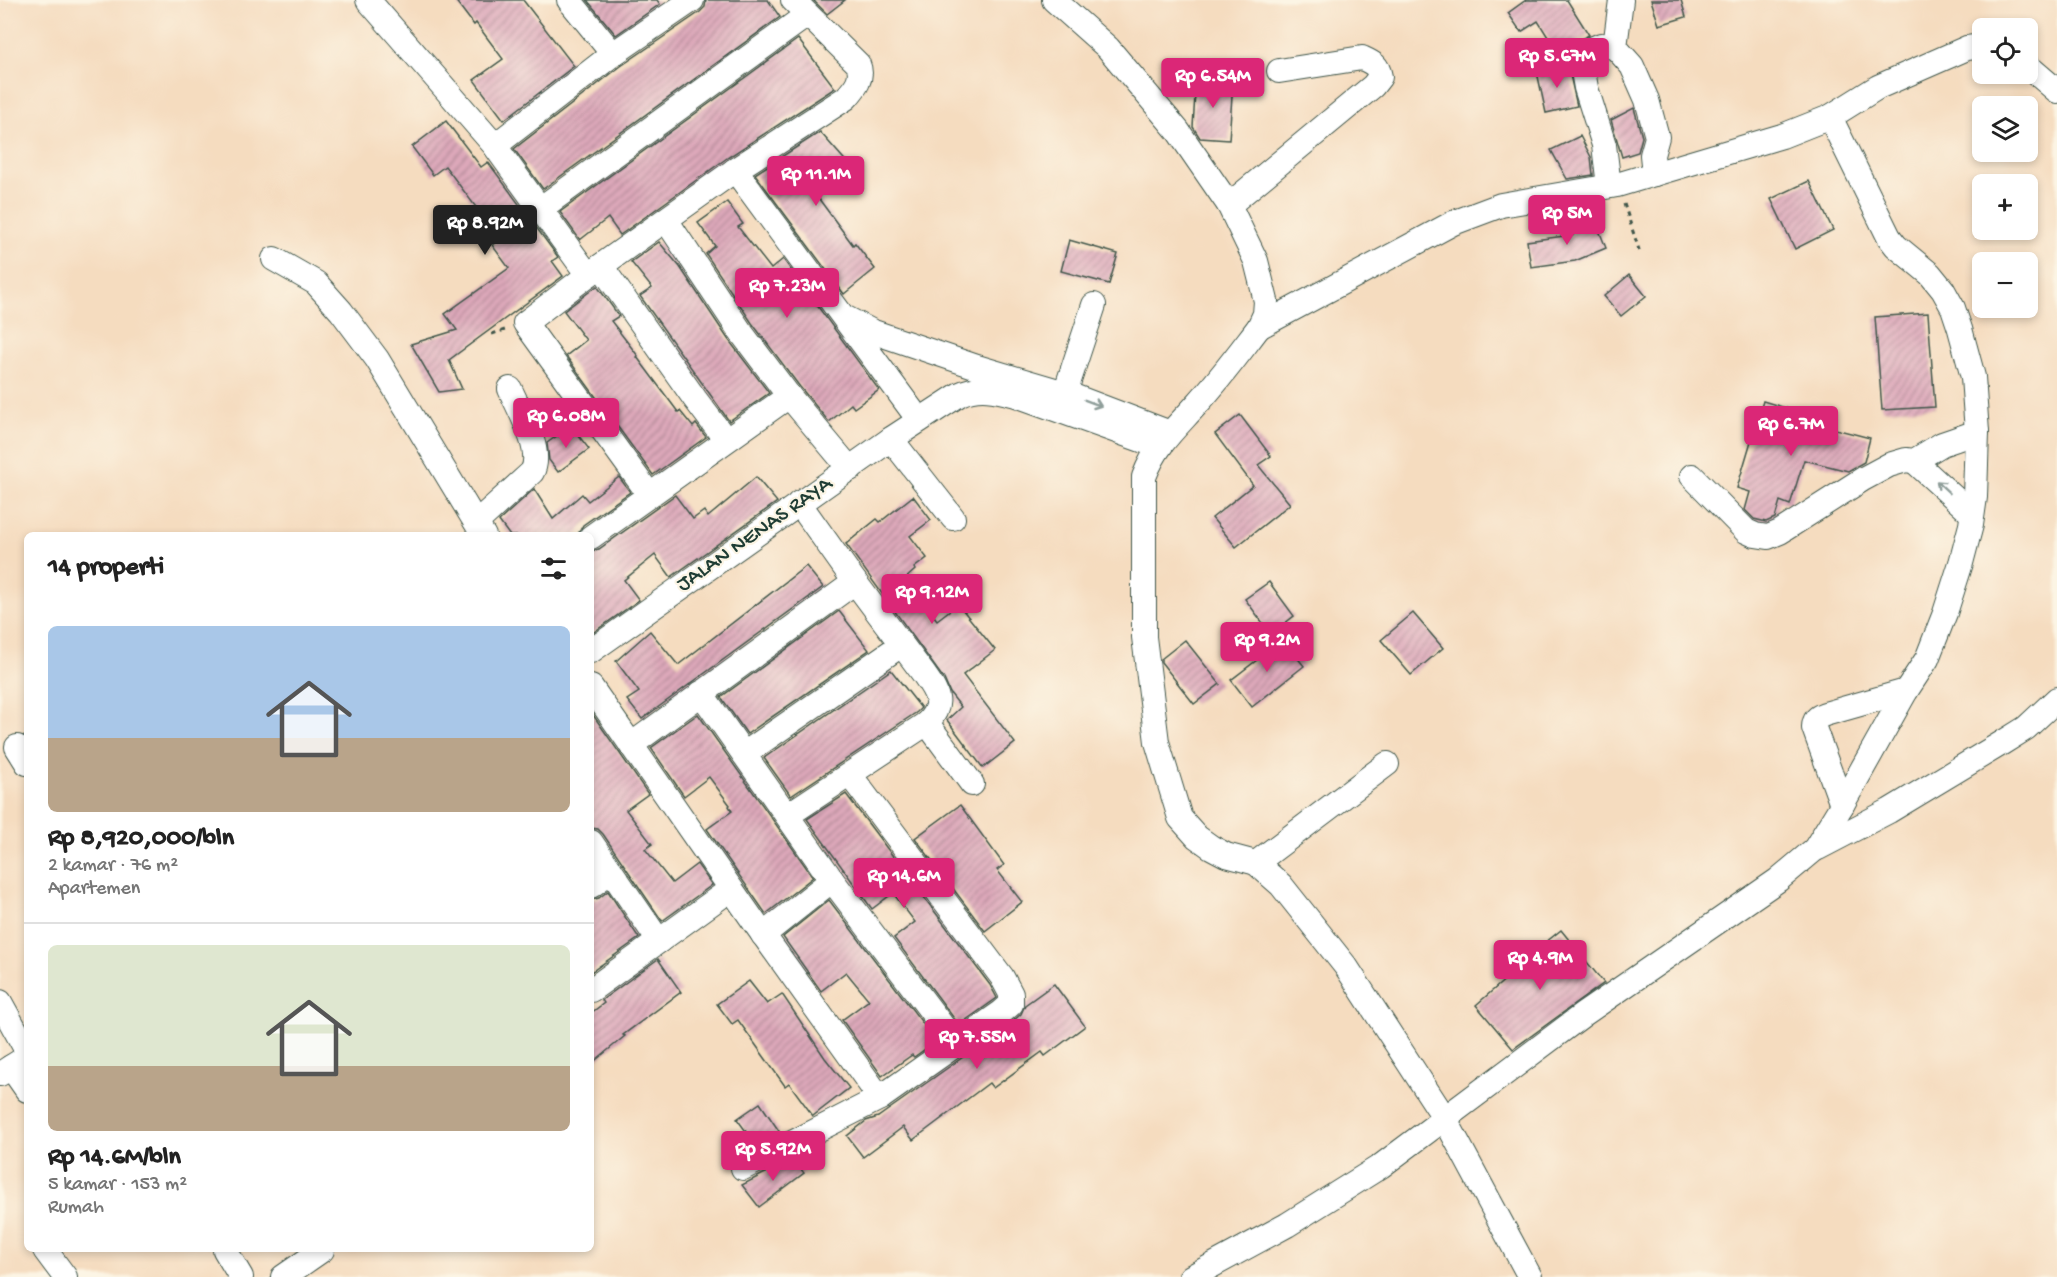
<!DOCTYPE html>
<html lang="id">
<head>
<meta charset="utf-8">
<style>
	body { margin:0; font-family:"Gochi Hand",sans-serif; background:#f2f2f2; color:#222; height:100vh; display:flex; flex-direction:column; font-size:22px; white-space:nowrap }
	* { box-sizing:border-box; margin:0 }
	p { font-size:20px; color:#767676 }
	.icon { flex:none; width:33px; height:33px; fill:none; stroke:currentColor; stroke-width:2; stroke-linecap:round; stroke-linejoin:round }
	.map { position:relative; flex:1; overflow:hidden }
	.drawer { position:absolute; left:24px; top:532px; width:570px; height:720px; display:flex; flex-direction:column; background:#fff; border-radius:9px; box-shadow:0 3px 9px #0003 }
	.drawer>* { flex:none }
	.tools { position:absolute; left:1972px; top:18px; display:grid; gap:12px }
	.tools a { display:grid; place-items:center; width:66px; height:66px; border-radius:9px; background:#fff; box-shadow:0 3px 9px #0003; font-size:30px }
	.price { position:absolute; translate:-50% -51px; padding:0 14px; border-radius:6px; background:#db2777; color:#fff; font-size:20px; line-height:39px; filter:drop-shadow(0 2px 3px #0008) }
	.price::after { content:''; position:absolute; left:50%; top:36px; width:18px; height:14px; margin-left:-9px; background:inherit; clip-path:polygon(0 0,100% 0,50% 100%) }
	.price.active { background:#222; color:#fff }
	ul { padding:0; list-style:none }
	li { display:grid; align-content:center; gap:12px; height:318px; padding:0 24px }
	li+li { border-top:2px solid #e0e0e0 }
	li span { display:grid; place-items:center; height:186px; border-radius:9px; color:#555 }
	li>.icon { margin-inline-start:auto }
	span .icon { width:108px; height:108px; fill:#fffc; stroke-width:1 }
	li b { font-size:26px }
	h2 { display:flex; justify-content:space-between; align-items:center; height:72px; padding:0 24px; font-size:26px }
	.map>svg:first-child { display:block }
</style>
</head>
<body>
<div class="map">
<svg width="2057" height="1277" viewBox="0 0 2057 1277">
	<defs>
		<pattern id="building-hatch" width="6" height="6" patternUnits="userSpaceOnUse" patternTransform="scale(1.5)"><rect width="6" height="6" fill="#dda8ba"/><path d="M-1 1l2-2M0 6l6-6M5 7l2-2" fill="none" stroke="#b38a98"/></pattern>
	</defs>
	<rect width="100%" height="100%" fill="#fcf5e5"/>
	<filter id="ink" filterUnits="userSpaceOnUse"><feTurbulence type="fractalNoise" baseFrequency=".0167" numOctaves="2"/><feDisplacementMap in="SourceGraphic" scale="12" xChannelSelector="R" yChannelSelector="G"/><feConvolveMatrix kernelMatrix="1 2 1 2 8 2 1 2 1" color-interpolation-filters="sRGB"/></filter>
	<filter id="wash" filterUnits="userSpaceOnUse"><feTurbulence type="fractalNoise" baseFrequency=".008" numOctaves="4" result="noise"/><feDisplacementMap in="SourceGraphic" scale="24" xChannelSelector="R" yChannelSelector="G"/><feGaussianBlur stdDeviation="1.35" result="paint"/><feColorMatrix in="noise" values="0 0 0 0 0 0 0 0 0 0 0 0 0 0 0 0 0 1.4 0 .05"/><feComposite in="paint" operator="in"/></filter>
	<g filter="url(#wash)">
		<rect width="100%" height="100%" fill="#f5dcbf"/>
		<g id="blocks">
			<g fill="url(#building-hatch)">
				<path d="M455,0H523L574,66L504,120L474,80L503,59L476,23L474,25Z"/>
				<path d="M587,0H657L660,4L616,35Z"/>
				<path d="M706,0H768L780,17L543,189L514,149L621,66L700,12L705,7Z"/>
				<path d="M813,0H845L827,14Z"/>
				<path d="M1526,0H1567L1589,35L1577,41L1572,52L1561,58L1538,21L1521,32L1508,13Z"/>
				<path d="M1651,0H1681L1686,17L1659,25Z"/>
				<path d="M798,39L835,88L727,158L620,235L608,218L580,240L560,212Z"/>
				<path d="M1568,66L1577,106L1546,113L1537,72Z"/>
				<path d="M1196,78L1233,81L1229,140L1200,138L1193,127Z"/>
				<path d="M1634,108L1642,137L1638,152L1622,157L1611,120Z"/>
				<path d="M446,121L481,167L488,162L558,257L552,261L563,276L449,360L462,389L439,392L411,344L457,330L445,314L509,268L492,245L500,239L445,166L433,175L412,147Z"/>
				<path d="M820,132L850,166L816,195L853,245L855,243L875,269L844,294L755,174Z"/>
				<path d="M1580,136L1591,157L1593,175L1567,179L1551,150Z"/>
				<path d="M1809,181L1833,230L1795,249L1771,199Z"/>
				<path d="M727,202L743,224L738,227L771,269L783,259L879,390L854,408L851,404L829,422L800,387L752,323L706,254L715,246L698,223Z"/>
				<path d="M1595,220L1606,248L1575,261L1531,267L1527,241L1573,235L1571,230Z"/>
				<path d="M1069,240L1118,254L1109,284L1061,271Z"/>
				<path d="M659,242L680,267L728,339L769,393L729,421L640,296L652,288L631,262Z"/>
				<path d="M1629,275L1646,296L1621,316L1604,296Z"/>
				<path d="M597,286L619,316L611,321L638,356L637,357L678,412L680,411L693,427L696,424L706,437L653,475L566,356L586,340L564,311Z"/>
				<path d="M1928,313L1935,407L1882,410L1875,317Z"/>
				<path d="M1763,401L1806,414L1789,417L1870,438L1864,462L1848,471L1804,460L1790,505L1780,501L1775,518L1766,522L1754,519L1745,510L1750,492L1737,488Z"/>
				<path d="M1240,415L1271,456L1258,465L1290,504L1236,547L1212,518L1253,485L1215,434Z"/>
				<path d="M571,426L589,449L558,472L549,460L547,443Z"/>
				<path d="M619,477L630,492L583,525L577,536H510L499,521L534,489L553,519L582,494L588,501Z"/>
				<path d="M756,477L777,502L671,577L655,555L624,580L639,600L591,634V551L599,549L675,495L693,519L704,511L708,517Z"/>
				<path d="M913,496L931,520L910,536L927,558L914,568L915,570L905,579L937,620L958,604L995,650L963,675L1015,743L983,768L947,720L961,707L950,693L944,679L846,544L877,519L880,522Z"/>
				<path d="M806,566L823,587L642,719L627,700L639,692L616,661L650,631L678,665Z"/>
				<path d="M1269,582L1294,616L1271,634L1245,599Z"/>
				<path d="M839,611L869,650L747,734L721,697Z"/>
				<path d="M1413,613L1443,648L1411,675L1381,640Z"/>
				<path d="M1185,640L1220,684L1194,704L1161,662V659Z"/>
				<path d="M1283,640L1304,666L1252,707L1231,680Z"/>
				<path d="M891,670L921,708L917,712L791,796L764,758Z"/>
				<path d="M591,712L648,794L626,810L652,844L645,849L672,883L697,864L712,885L662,921L603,834L598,829L591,828Z"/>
				<path d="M698,714L813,877L766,914L707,829L732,811L729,806L730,805L709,777L684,796L651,748Z"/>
				<path d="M846,794L990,985L997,998L959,1025L894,938L915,922L893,893L872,909L807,819Z"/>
				<path d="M960,805L1004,865L997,870L1022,902L985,931L915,838Z"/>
				<path d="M608,891L639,938L591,972V900L599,898Z"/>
				<path d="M829,900L936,1041L914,1057L912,1055L882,1076L842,1020L869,1000L846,972L821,991L783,937Z"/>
				<path d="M1561,930L1604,983L1513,1049L1476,1005L1531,957L1530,955Z"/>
				<path d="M658,959L681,992L623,1035L625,1036L591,1064V1013L604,1003L602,1000Z"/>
				<path d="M749,981L767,1004L782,994L825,1058L849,1088L813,1116L789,1083L785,1086L738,1020L732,1024L717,1004Z"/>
				<path d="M1054,984L1085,1026L1045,1056L1042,1052L993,1088L989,1083L913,1140L903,1127L863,1157L847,1136L866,1121L878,1117L888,1110L1010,1024L1021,1014L1025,1005Z"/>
				<path d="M760,1103L779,1131L775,1135L756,1145L737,1119Z"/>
				<path d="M793,1159L804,1173L759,1207L742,1185Z"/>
			</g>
		</g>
	</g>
	<g filter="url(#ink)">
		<use href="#blocks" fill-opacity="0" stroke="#3f5549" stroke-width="1.5"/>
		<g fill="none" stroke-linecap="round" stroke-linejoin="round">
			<defs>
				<g id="minor">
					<path d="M368,0L496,147"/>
					<path d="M569,0L613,54"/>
					<path d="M1054,0L1108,48L1178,131L1229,205L1256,261L1266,301L1265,314L1259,327C1239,353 1220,379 1198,403C1175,429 1157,443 1144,477V637L1157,742L1180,818L1197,837L1211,847L1226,855L1256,863L1281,885L1347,968L1444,1117L1530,1277"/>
					<path d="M1615,47L1632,66L1647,100L1657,137L1652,155L1654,174"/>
					<path d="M2028,66L2057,91"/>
					<path d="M1830,117L1878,87L1967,48L1983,46"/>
					<path d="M735,170L919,420"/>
					<path d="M1609,186L1604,145L1586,88L1582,65L1587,51L1601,45L1615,47L1621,0"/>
					<path d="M1229,205L1373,86L1380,77C1378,65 1373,63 1362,58L1279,71"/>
					<path d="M540,209L807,15"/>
					<path d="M666,220L740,331L789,396L850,469"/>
					<path d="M274,259L316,283L341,311L377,359L484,536"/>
					<path d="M601,266L695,399L726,440"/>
					<path d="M588,275L497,149V144L613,54L692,0"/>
					<path d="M846,318L871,331L977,367L1065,393L1170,433"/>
					<path d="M1065,393L1094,305"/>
					<path d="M891,439L953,518"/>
					<path d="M1914,461L1972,514"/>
					<path d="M1692,476L1746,531L1755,535L1768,537L1780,532L1863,479L1889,465L1906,460L1914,461L1942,444L1977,432"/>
					<path d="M649,494L525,323L588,275L735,170L846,98C855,88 864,78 858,64L793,0"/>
					<path d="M477,522L532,472C544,451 519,410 510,389"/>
					<path d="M591,537L789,396"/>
					<path d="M591,651L891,439L960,394C979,385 997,390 1016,395L1158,446"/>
					<path d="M591,687L757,926L880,1098"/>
					<path d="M701,693L832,880L956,1044"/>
					<path d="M927,723L972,784"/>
					<path d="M631,745L855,582"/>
					<path d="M17,747L27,763"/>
					<path d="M744,754L901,645"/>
					<path d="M1842,805L1814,728C1814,720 1817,717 1825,714L1906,691"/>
					<path d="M788,815L927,723C945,703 937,693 923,673L855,582L799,503"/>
					<path d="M591,842L659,941"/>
					<path d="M1818,848L1889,811L2002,743L2026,728L2057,699"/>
					<path d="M1256,863L1387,764"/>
					<path d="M591,886L611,871"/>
					<path d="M763,935L832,880"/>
					<path d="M591,990L731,889"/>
					<path d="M0,1002L27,1051"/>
					<path d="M11,1067L27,1090"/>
					<path d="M0,1074L27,1057"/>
					<path d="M743,1168L880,1098L1002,1012L1011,1004V994L1002,977L850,775"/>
					<path d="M45,1250L65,1277"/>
					<path d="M225,1250L241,1277"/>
					<path d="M283,1277L322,1250"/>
					<path d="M1191,1277L1287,1225L1381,1166L1584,1014L1778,880L1815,849L1842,805L1906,691L1927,659L1945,613L1961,563L1971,525L1975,497L1977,432L1973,377L1960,329L1953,308L1943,290L1930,274L1896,246L1889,237L1830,117L1782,136L1617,185L1501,205L1453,223L1259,327"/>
				</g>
			</defs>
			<use href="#minor" stroke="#3f5549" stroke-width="26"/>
			<g stroke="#3f5549" stroke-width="3" stroke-dasharray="4.5 4.5" stroke-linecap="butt">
				<path d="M1624,204L1640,253"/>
				<path d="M492,334L508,329"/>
			</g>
			<use href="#minor" stroke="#fff" stroke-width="24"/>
		</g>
		<defs><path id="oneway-shaft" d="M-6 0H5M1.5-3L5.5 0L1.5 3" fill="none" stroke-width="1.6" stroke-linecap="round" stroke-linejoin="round" transform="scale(1.5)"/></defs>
		<g stroke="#8f9e9a">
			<use href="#oneway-shaft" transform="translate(1093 403) rotate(21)"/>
			<use href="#oneway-shaft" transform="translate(1943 487) rotate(-137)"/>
		</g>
	</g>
	<g text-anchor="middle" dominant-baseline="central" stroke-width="4.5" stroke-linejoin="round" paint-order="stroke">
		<g font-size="22" fill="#1f3d34" stroke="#fcf5e5">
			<text transform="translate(755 535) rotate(-35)">JALAN NENAS RAYA</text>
		</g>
	</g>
</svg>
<div class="tools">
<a><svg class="icon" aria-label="locate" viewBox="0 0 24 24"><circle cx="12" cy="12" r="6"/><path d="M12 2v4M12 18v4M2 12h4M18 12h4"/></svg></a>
<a><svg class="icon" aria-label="layers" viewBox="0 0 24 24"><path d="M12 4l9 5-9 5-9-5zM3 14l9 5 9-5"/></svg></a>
<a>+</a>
<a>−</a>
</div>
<b class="price" style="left:1557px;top:89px">Rp 5.67M</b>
<b class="price" style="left:1213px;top:109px">Rp 6.54M</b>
<b class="price" style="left:816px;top:207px">Rp 11.1M</b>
<b class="price" style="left:1567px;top:246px">Rp 5M</b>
<b class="price active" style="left:485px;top:256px">Rp 8.92M</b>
<b class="price" style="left:787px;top:319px">Rp 7.23M</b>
<b class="price" style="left:566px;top:449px">Rp 6.08M</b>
<b class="price" style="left:1791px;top:457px">Rp 6.7M</b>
<b class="price" style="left:932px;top:625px">Rp 9.12M</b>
<b class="price" style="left:1267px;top:673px">Rp 9.2M</b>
<b class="price" style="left:904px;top:909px">Rp 14.6M</b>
<b class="price" style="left:1540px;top:991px">Rp 4.9M</b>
<b class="price" style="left:977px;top:1070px">Rp 7.55M</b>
<b class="price" style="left:773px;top:1182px">Rp 5.92M</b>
<section class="drawer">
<h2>14 properti<svg class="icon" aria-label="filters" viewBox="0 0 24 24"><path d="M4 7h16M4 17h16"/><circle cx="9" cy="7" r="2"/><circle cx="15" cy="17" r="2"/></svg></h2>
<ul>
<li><span style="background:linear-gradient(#a9c7e8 60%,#b9a48a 0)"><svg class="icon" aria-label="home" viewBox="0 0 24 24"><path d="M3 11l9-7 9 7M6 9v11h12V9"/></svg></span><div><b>Rp 8,920,000/bln</b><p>2 kamar · 76 m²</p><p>Apartemen</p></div></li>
<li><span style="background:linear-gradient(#dfe7d0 65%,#b9a48a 0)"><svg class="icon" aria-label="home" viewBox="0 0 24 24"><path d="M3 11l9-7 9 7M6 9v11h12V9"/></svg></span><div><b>Rp 14.6M/bln</b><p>5 kamar · 153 m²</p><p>Rumah</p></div></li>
</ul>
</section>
</div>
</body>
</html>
